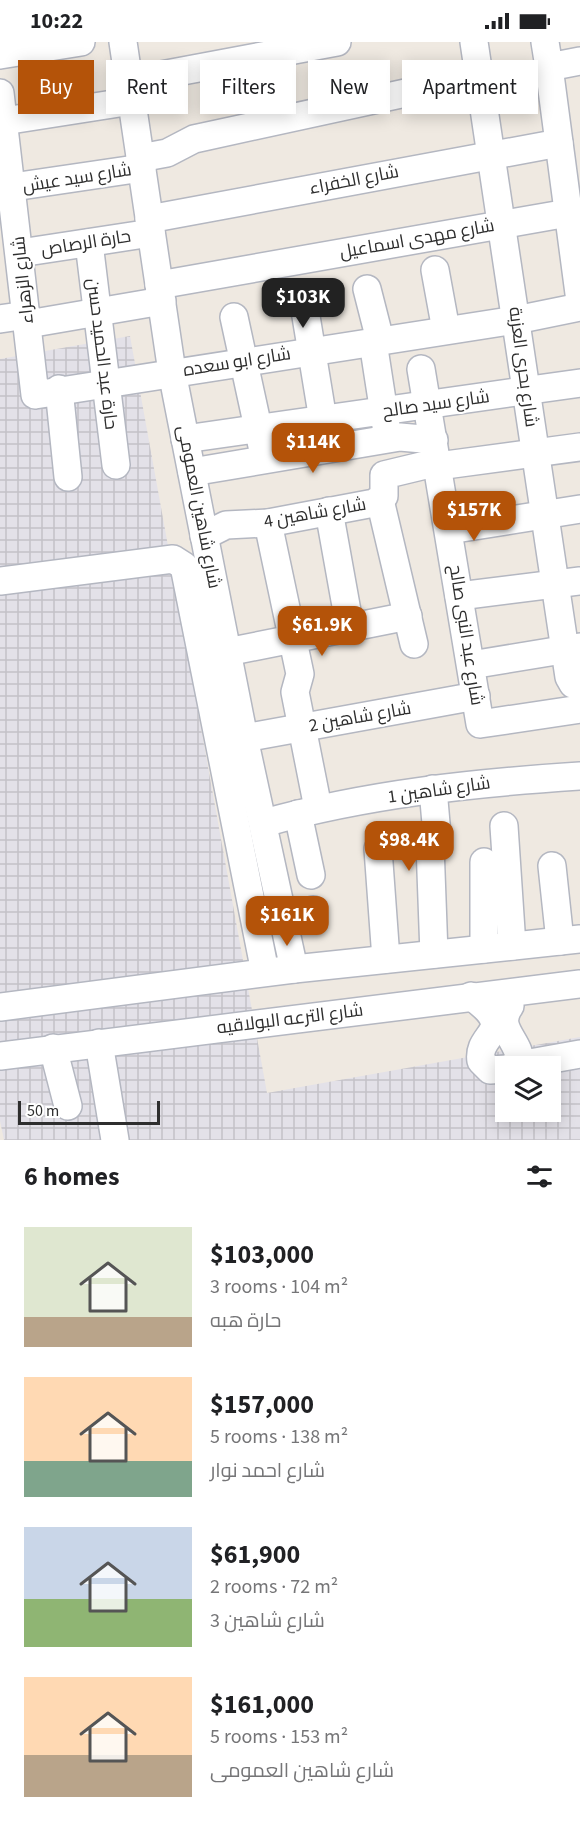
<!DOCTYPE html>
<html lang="en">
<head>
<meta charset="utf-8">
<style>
	body { margin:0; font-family:"Source Sans 3",Cairo,sans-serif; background:#f2f2f2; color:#202124; height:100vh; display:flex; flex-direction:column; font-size:22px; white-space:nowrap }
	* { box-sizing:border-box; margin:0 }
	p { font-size:20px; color:#757577 }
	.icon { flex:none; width:33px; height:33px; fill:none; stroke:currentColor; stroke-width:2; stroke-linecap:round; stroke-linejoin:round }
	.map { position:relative; height:1098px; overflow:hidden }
	.panel { display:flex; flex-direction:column; background:#fff; flex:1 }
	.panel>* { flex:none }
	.top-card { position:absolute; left:18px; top:18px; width:544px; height:54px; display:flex; gap:12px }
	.controls { position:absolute; left:495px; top:1014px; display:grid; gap:12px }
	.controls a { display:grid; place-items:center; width:66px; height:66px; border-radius:0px; background:#fff; box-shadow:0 3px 15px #0003; font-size:30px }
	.scale { position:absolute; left:18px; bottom:15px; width:142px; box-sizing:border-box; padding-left:6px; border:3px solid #2e2e2e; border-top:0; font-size:16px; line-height:21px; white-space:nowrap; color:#2e2e2e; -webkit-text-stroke:4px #fff; paint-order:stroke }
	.price { position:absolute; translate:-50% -51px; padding:0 14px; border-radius:12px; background:#b45309; color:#fff; font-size:20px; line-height:39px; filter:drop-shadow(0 2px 3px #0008) }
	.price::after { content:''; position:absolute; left:50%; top:36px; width:18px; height:14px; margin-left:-9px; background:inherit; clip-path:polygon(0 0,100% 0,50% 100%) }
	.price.active { background:#222; color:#fff }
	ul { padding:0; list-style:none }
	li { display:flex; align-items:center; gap:18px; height:150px; padding:0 24px }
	li span { display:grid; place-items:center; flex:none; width:168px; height:120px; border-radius:0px; color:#555 }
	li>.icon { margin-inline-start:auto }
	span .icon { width:72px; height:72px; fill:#fffc; stroke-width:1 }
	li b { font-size:26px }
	h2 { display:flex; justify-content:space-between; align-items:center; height:72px; padding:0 24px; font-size:26px }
	.tag { padding:0 21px; border-radius:0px; background:#fff; box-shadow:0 3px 15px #0003; font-size:21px; line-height:54px }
	.tag.active { background:#b45309; color:#fff }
	.status { display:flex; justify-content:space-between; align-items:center; height:42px; padding:0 30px; background:#fff; direction:ltr }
	.status svg { height:16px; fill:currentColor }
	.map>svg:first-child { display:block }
</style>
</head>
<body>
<div class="status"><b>10:22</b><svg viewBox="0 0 49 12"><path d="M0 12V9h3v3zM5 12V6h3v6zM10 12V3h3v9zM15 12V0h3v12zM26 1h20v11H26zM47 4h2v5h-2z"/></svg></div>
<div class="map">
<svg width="580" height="1098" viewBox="0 0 580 1098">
	<defs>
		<pattern id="industrial-grid" width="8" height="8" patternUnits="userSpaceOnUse" patternTransform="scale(1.5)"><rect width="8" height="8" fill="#e3e1e8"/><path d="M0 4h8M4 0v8" fill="none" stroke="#c3c1c7"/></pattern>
	</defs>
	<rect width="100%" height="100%" fill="#efe9e1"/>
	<path fill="url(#industrial-grid)" fill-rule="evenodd" d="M130,294L267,1051L580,995V1098H4L0,1079V317ZM506,1024H550V1070H506Z"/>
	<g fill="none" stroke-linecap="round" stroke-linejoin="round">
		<defs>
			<g id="minor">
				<path d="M123,0L172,330L244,696L294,927"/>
				<path d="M474,0L569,635L573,642L580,643"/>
				<path d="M545,0L549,25L580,19"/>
				<path d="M0,13L81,0"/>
				<path d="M549,25L580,259"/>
				<path d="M129,39L337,0"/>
				<path d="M0,51L35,353L516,278L580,265"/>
				<path d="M4,79L132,59"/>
				<path d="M140,116L167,111L194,97L479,35"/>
				<path d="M0,147L142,126"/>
				<path d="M149,177L559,101"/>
				<path d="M89,201L116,423"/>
				<path d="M20,211L151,191"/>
				<path d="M435,228L446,288"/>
				<path d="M159,243L568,171"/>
				<path d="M367,247L380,298"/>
				<path d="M303,256L323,378"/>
				<path d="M234,275L262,404"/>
				<path d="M0,277L27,273"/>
				<path d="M28,282L162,259"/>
				<path d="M373,300L386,384"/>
				<path d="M421,327L480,682L580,667"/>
				<path d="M59,347L68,435"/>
				<path d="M185,397L580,341"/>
				<path d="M438,424L580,405"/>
				<path d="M192,430L400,395L434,398"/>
				<path d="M380,458L414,602"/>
				<path d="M329,469L350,586"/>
				<path d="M268,481L300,632L295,650L318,766"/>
				<path d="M449,488L580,467"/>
				<path d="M204,494L226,483L268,481L374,461L384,454V433L438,420"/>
				<path d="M0,539L173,517L184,524L265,930"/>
				<path d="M459,554L580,539"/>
				<path d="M227,610L408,574"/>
				<path d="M471,623L580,605"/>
				<path d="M244,696L476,654"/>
				<path d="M433,747L437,793L430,803L434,912"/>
				<path d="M298,772L311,833"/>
				<path d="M264,781C367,752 473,741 580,734"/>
				<path d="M504,784L512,904"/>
				<path d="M378,807L386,917"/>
				<path d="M552,824L560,899"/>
				<path d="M283,875L313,868"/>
				<path d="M484,907V820"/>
				<path d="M471,954C520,990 476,990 481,1019L490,1028L506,1027"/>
				<path d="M510,964C493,987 522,999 520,1022"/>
				<path d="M0,965L294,927L580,897"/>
				<path d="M99,1001L115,1098"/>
				<path d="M53,1006L68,1064"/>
				<path d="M0,1014L580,942"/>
				<path d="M513,1024L580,1012"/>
			</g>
		</defs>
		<use href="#minor" stroke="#b4b7c1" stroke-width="30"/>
		<use href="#minor" stroke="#fff" stroke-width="27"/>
	</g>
	<g text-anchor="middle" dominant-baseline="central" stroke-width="4.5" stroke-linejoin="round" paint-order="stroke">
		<g font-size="18" fill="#2e2e2e" stroke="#fff">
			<text transform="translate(77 136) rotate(-9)">شارع سيد عيش</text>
			<text transform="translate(354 138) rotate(-11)">شارع الخفراء</text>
			<text transform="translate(417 197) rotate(-10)">شارع مهدى اسماعيل</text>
			<text transform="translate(86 201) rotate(-9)">حارة الرصاص</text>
			<text transform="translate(23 238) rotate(-96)">شارع الزهراء</text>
			<text transform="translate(102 312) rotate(83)">حارة عبد الحميد حسن</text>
			<text transform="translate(237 320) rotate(-9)">شارع ابو سعده</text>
			<text transform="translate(523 325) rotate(82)">شارع بحرى العزبة</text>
			<text transform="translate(436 362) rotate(-8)">شارع سيد صالح</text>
			<text transform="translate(199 465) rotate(79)">شارع شاهين العمومى</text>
			<text transform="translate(315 471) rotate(-10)">شارع شاهين 4</text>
			<text transform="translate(466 593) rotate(81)">شارع عبد النبى صالح</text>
			<text transform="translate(360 675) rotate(-10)">شارع شاهين 2</text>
			<text transform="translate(439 748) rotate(-8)">شارع شاهين 1</text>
			<text transform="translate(290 977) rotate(-7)">شارع الترعه البولاقيه</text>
		</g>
	</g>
</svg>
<div class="controls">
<a><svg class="icon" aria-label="layers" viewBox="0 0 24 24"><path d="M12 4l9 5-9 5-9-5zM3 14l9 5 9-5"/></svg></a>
</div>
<div class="scale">50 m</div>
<b class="price active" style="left:303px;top:287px">$103K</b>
<b class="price" style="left:313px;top:432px">$114K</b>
<b class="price" style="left:474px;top:500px">$157K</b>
<b class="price" style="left:322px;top:615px">$61.9K</b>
<b class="price" style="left:409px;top:830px">$98.4K</b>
<b class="price" style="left:287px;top:905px">$161K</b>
<div class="top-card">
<a class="tag active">Buy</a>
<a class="tag">Rent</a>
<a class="tag">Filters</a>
<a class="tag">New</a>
<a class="tag">Apartment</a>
</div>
</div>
<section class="panel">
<h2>6 homes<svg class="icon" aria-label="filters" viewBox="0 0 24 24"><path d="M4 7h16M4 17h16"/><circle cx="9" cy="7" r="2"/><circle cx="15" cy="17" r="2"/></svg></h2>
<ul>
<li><span style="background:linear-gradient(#dfe7d0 75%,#b9a48a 0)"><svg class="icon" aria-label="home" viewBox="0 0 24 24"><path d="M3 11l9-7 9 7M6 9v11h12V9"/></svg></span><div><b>$103,000</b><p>3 rooms · 104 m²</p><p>حارة هبه</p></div></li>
<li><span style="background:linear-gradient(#ffd9b3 70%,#7fa58c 0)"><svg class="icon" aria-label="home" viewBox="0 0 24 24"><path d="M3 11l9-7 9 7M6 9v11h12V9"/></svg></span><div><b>$157,000</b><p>5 rooms · 138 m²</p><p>شارع احمد نوار</p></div></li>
<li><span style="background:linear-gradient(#c9d6e8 60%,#8fb573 0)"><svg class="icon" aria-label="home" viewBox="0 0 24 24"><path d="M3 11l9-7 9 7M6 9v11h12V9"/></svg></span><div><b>$61,900</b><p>2 rooms · 72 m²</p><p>شارع شاهين 3</p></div></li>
<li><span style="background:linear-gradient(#ffd9b3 65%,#b9a48a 0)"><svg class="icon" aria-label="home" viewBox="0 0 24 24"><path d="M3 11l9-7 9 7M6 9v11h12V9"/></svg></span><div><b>$161,000</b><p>5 rooms · 153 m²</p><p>شارع شاهين العمومى</p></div></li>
</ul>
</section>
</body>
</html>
